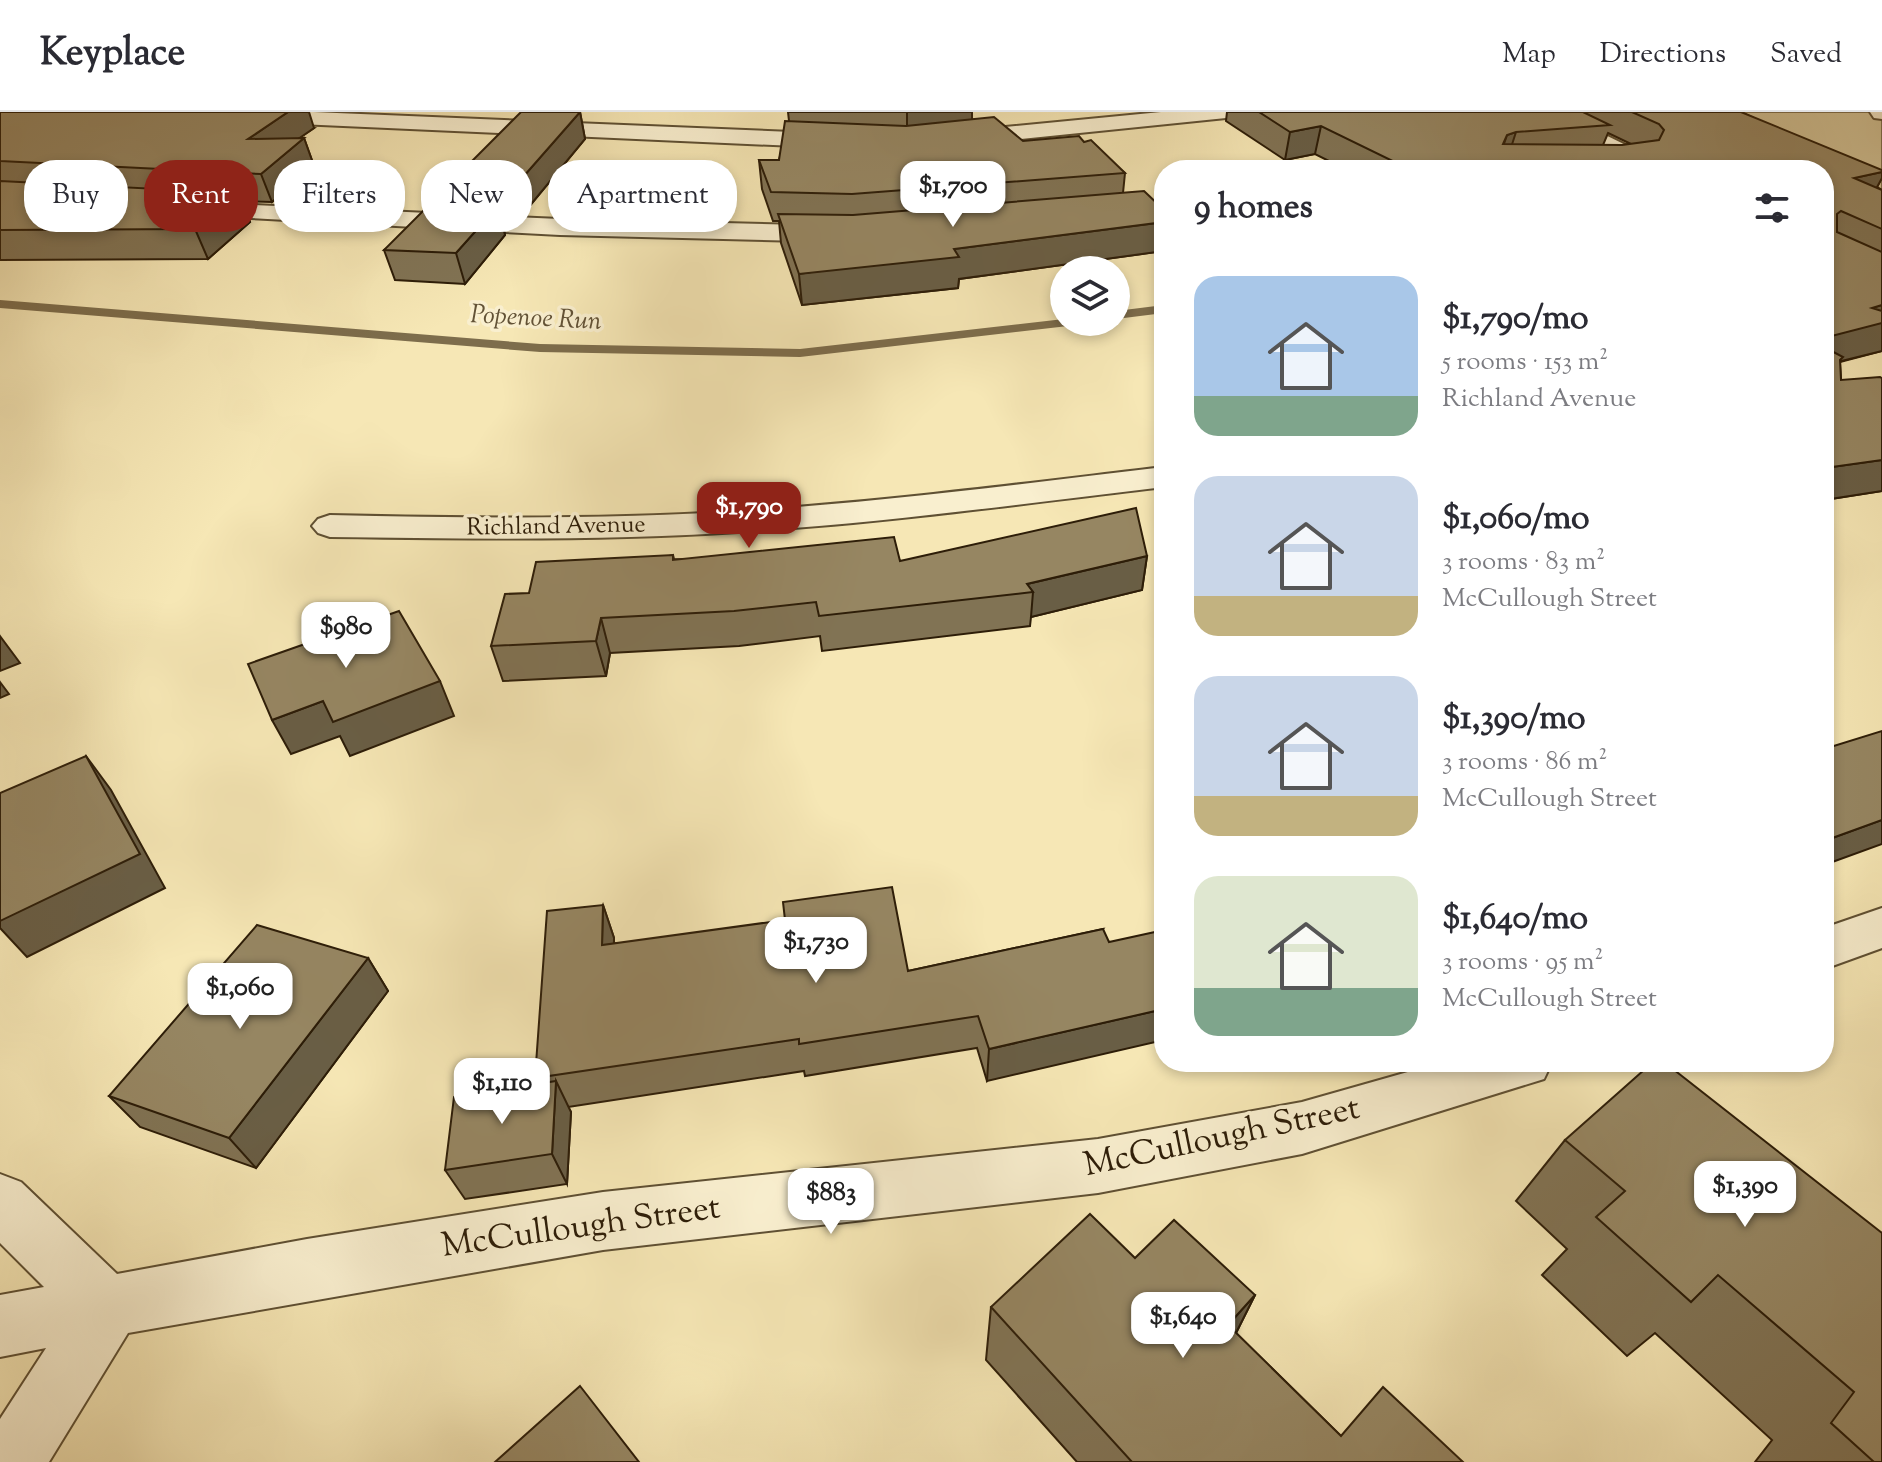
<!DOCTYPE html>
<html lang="en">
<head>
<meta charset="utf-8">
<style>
	body { margin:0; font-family:"Sorts Mill Goudy",serif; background:#f7f7f7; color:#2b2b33; height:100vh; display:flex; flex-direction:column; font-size:30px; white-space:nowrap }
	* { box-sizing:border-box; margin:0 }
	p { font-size:26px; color:#7c7c81 }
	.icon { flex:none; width:44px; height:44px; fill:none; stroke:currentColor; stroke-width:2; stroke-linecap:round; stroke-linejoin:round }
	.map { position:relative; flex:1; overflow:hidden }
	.side { position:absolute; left:1154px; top:48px; width:680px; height:912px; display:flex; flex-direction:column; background:#fff; border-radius:32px; box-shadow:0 4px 12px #0003 }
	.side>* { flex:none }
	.guide { position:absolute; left:24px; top:48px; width:760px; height:72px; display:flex; gap:16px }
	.tools { position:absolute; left:1050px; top:144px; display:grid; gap:16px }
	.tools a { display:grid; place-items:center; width:80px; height:80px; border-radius:50%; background:#fff; box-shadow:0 4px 12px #0003; font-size:40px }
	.price { position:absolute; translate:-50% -68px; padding:0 18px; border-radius:16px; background:#fff; color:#222; font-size:26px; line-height:52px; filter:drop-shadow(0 2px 4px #0008) }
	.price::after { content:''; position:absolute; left:50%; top:48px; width:24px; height:18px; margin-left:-12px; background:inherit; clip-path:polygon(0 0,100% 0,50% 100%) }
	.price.active { background:#8f2418; color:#fff }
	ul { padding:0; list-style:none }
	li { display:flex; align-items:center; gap:24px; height:200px; padding:0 40px }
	li span { display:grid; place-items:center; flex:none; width:224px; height:160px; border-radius:24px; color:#555 }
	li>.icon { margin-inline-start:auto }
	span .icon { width:96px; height:96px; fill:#fffc; stroke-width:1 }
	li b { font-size:34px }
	h2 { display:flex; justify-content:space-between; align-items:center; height:96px; padding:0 40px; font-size:34px }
	.pill { padding:0 28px; border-radius:32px; background:#fff; box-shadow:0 4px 12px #0003; font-size:28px; line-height:72px }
	.pill.active { background:#8f2418; color:#fff }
	header { display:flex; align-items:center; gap:48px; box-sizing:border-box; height:112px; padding:0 40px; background:#fff; border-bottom:2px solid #e1e1e2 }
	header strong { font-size:38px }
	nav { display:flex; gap:44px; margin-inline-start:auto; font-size:28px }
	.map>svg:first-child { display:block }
</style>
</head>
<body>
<header>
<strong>Keyplace</strong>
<nav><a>Map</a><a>Directions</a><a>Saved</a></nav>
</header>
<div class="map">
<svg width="1882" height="1350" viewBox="0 0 1882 1350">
	<rect width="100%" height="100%" fill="#f6e7b5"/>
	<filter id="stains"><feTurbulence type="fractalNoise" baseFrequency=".0025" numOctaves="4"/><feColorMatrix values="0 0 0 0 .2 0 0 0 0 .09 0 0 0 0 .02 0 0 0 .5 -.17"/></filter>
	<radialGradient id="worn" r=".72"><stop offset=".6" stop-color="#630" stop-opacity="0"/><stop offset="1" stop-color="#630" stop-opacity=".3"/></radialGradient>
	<path fill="#d4c598" stroke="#807150" stroke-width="2" d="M1720,0H1882V81Z"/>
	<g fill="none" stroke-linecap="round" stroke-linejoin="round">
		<g fill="#7d6d4c" fill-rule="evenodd">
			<path d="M0,188L540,232L800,237L1064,207V210H1074L1068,214L800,245L540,240L0,196Z"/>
			<path d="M1164,193V201L1116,207V199Z"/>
		</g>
		<defs>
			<g id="minor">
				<path d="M152,0H313L840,22L851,29L840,36L163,6Z"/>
				<path d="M1161,0H1237L1226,6L953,34L942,27L953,20Z"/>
				<path d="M1530,0H1558L1667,53L1671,58H1641L1534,4Z"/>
				<path d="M1870,0H1882V7L1874,6Z"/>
				<path d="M186,90L560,107L841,114L850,117L854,122L850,127L841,130L560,123L177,102L174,97L177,92Z"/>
				<path d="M1164,355V375C1028,391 891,410 754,419C613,429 471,427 330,425L318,421L312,414L318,407L330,403C471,406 613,408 754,398C891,389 1028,371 1164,355Z"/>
				<path d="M1882,796V836L1824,857V816Z"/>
				<path d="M1443,950H1552L1544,967L1302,1042L1098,1081L603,1138L128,1221L49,1350H0V1307L46,1236L0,1245V1183L44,1175L0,1131V1062L21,1070L117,1162L307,1127L603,1080L1098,1027L1302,990Z"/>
			</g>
		</defs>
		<use href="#minor" stroke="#5f5033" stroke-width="4"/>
		<use href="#minor" fill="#f9efcf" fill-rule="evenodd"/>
	</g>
	<g fill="#817354" stroke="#2d1d08" stroke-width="2" fill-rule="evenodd">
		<path d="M0,0L314,16L299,26H304L314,54L272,90L241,89L250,110L208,147L0,148Z"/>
		<path d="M580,0L585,27L523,102L500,101L505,123L465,172L395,168L384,138L457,92L451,70Z"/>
		<path d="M788,0H972V7L1023,29L1084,30L1125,61L1123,81L1164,98V139L959,167L958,176L802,193L781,131L779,109H773L762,77L759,48H779L789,9Z"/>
		<path d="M1227,0H1741L1882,66L1877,75L1882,78V239L1840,250L1841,268L1882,379L1824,388V58H1347L1315,42L1285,48L1226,9ZM1608,21L1631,32L1622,33H1603Z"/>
		<path d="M673,443L674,447L900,449L1147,444L1142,478L1031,505L1030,514L822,539L820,524L739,534L610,541L606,564L503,569L491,534L529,481Z"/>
		<path d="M603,793L614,826V831L908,859L1103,817L987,969L977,936L805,964L804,959L568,995L571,1000L567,1072L465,1087L445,1058L538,972L535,966Z"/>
		<path d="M368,846L388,879L256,1056L140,1015L109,984Z"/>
		<path d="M1565,1028L1882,1121V1350H1755L1772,1328L1655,1221L1627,1244L1542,1163L1567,1137L1516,1089Z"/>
		<path d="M1135,1146L1255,1183L1236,1221L1341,1324L1463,1350H1077L986,1248L991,1195Z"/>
	</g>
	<g fill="#695e45" stroke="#2d1d08" stroke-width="2">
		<path d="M288,0H309L314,16L259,54L248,27Z"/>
		<path d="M580,0L585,27L523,102L516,73Z"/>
		<path d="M907,0H972V15L907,21Z"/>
		<path d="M1321,14L1315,42L1285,48L1290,20Z"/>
		<path d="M1516,20L1507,48L1495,58L1507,23Z"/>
		<path d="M304,26L314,54L272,90L261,62Z"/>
		<path d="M1882,60V66L1870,88L1854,66Z"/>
		<path d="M238,81L250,110L208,147L195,117Z"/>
		<path d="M498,94L505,123L465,172L456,141Z"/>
		<path d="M1164,110V139L959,167L958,176L802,193L799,162L954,137Z"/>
		<path d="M1882,193V239L1841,249L1824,278V226L1872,196Z"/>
		<path d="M1882,348V379L1824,388V369L1832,355Z"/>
		<path d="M1147,444L1142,478L1031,505L1033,480L1027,472Z"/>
		<path d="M601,506L610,541L606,564L596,529Z"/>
		<path d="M0,524L20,551L0,559Z"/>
		<path d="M440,569L454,604L350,644L340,624L291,642L272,608L323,589Z"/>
		<path d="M0,570L9,582L0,586Z"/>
		<path d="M86,644L111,678L165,776L27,845L0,816V809Z"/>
		<path d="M1882,708V732L1824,753V729Z"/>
		<path d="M603,793L614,826L613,866L602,833Z"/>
		<path d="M368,846L388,879L256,1056L229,1026Z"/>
		<path d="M1164,897V928L987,969L989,937Z"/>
		<path d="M556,969L571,1000L567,1072L552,1042Z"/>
		<path d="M1255,1183L1228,1237V1213Z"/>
	</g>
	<g fill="#968662" stroke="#2d1d08" stroke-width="2">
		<path d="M0,0H288L248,27L304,26L261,62L0,49Z"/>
		<path d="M521,0H580L516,73L451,70Z"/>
		<path d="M1259,0H1583L1610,13L1516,20L1507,23L1503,32L1622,33L1659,28L1664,18L1659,12L1632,0H1741L1882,58V60L1854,66L1882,78V117L1841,99L1837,102V120L1882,140V193L1872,196L1882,199V211L1824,226V58H1411L1321,14L1290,20Z"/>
		<path d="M994,5L1023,29L1079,24L1084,30L1091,28L1125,61L852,82L771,80L759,48H779L785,9L906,14Z"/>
		<path d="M0,69L238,81L195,117L0,118Z"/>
		<path d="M1144,79L1164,98V110L954,137L959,145L799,162L778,102L853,103Z"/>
		<path d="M431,91L498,94L456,141L384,138Z"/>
		<path d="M1824,235L1843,245L1840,248L1841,268L1880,265L1882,266V348L1832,355L1824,349Z"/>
		<path d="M1136,396L1147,444L1027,472L1033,480L819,504L816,490L734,499L601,506L596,529L491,534L505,482L529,481L536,450L673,443V448L894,425L900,449Z"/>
		<path d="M399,499L440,569L333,610L323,589L272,608L248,552Z"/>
		<path d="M1882,619V708L1824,729V637Z"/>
		<path d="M86,644L140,742L0,809V681Z"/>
		<path d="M892,775L908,859L1103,817L1109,830L1164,818V897L989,937L978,904L799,932V927L535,966L547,799L603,793L602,833L785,808L783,790Z"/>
		<path d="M257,813L368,846L229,1026L109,984Z"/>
		<path d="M1653,950H1664L1882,1121V1350H1874L1831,1311L1854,1280L1718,1163L1691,1190L1596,1105L1625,1079L1565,1028Z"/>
		<path d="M556,969L552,1042L445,1058L454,985Z"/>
		<path d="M1090,1102L1135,1146L1174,1108L1255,1183L1228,1213L1341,1324L1383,1275L1463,1350H1132L991,1195Z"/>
		<path d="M580,1274L639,1350H495Z"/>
	</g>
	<g text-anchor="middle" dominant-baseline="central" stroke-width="7" stroke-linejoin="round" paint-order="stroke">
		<g font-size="24" fill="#2d1d08" stroke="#f9efcf">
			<text transform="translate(556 415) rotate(-1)">Richland Avenue</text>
		</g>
		<g font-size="26" font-style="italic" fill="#625236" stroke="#f9efcf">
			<text transform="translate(536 207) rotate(3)">Popenoe Run</text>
		</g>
		<g font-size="34" fill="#2d1d08" stroke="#f9efcf">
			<text transform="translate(1222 1026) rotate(-12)">McCullough Street</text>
			<text transform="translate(581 1116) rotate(-8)">McCullough Street</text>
		</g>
	</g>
	<rect width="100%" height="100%" filter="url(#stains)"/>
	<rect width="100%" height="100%" fill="url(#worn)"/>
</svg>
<div class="tools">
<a><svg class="icon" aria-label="layers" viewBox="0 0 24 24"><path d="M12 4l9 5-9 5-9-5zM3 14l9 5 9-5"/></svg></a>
</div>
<b class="price" style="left:953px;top:117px">$1,700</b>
<b class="price active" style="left:749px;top:438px">$1,790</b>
<b class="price" style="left:346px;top:558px">$980</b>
<b class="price" style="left:816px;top:873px">$1,730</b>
<b class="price" style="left:240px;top:919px">$1,060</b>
<b class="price" style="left:502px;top:1014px">$1,110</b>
<b class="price" style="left:1745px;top:1117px">$1,390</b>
<b class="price" style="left:831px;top:1124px">$883</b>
<b class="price" style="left:1183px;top:1248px">$1,640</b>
<div class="guide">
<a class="pill">Buy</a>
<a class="pill active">Rent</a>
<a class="pill">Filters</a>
<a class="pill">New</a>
<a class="pill">Apartment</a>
</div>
<section class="side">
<h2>9 homes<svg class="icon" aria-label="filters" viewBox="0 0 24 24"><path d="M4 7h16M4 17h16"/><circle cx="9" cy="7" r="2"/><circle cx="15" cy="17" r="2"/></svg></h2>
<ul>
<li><span style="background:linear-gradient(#a9c7e8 75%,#7fa58c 0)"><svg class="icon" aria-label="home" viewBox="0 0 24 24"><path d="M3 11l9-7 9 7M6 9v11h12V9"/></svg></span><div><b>$1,790/mo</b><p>5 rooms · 153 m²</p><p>Richland Avenue</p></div></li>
<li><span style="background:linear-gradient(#c9d6e8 75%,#c2b280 0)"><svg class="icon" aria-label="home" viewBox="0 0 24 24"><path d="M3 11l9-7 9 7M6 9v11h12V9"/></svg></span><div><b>$1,060/mo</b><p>3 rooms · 83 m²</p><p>McCullough Street</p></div></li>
<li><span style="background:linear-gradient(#c9d6e8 75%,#c2b280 0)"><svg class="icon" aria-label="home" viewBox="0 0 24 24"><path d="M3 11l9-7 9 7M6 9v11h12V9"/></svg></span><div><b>$1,390/mo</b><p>3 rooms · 86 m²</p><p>McCullough Street</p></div></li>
<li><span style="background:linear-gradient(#dfe7d0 70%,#7fa58c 0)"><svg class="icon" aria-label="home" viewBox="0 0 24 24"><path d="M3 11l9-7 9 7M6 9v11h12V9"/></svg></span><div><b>$1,640/mo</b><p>3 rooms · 95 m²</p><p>McCullough Street</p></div></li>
</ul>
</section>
</div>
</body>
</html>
